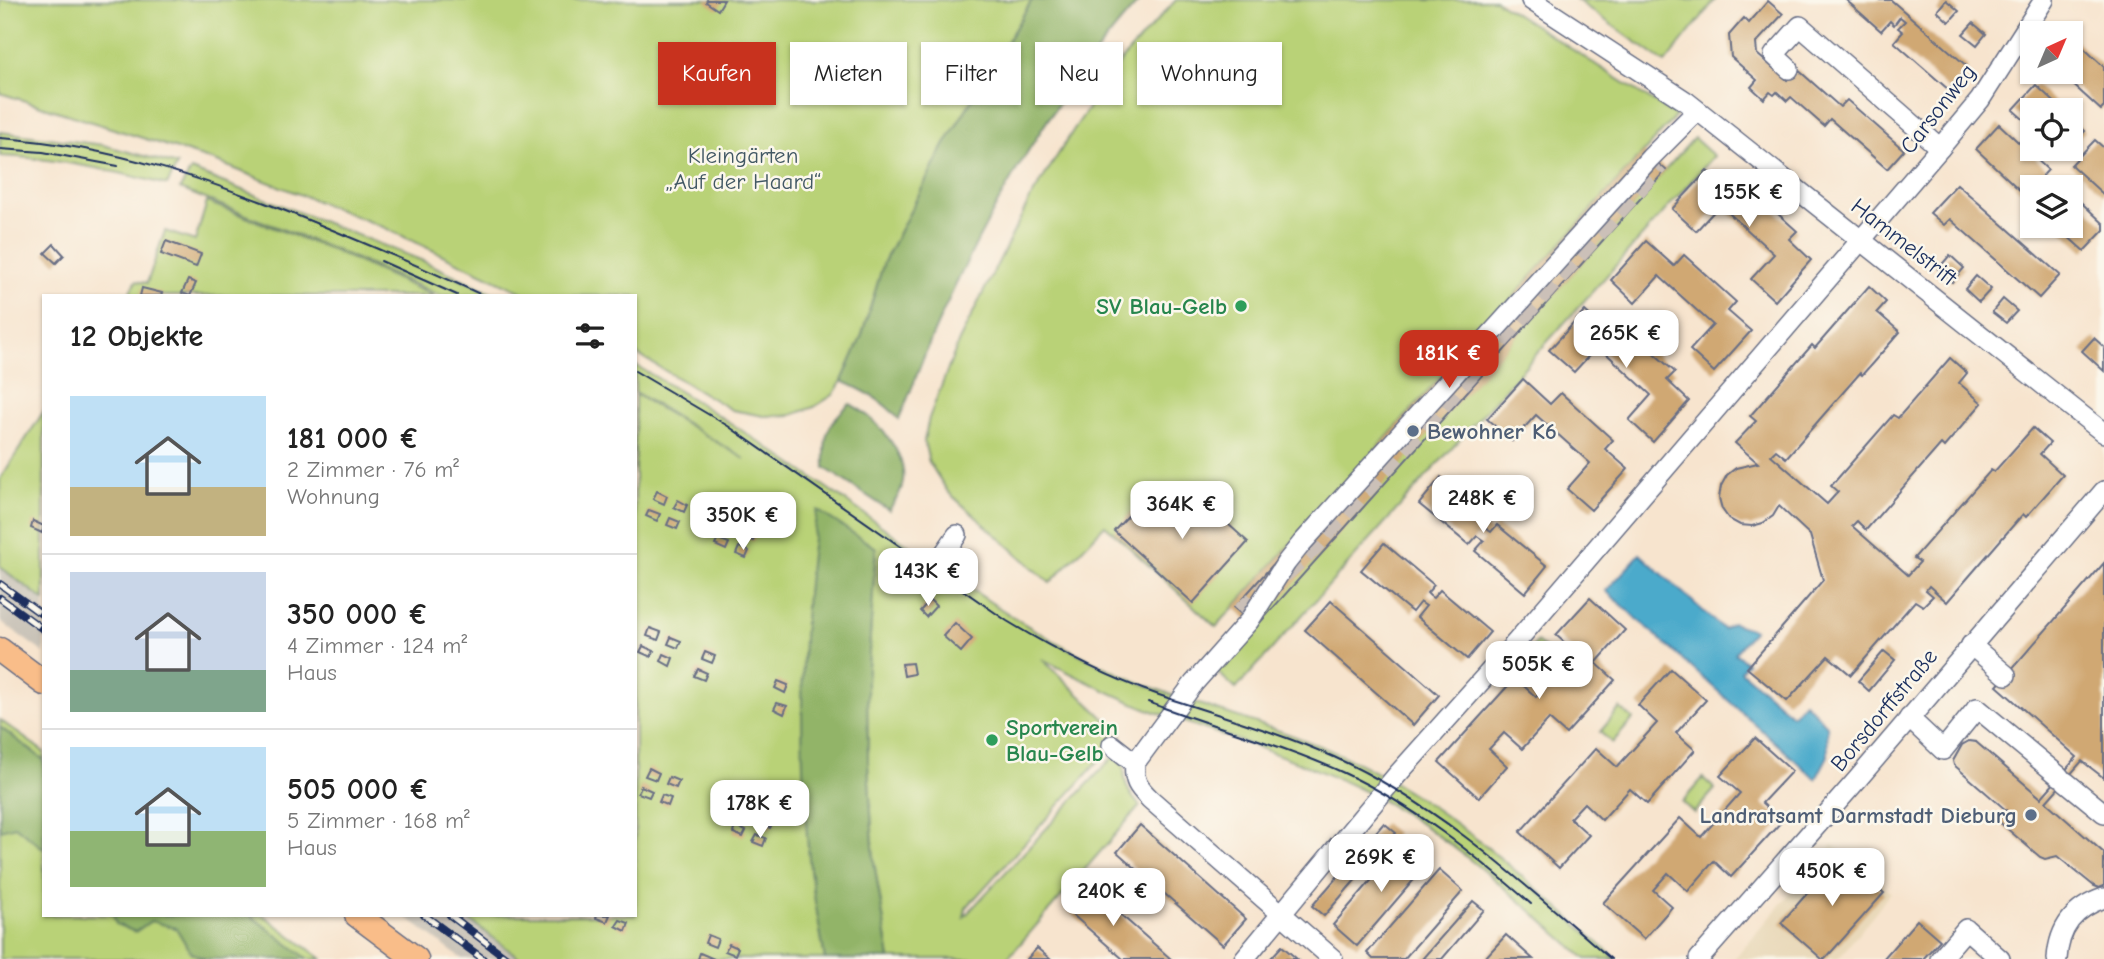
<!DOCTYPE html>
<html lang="de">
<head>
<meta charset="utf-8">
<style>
	body { margin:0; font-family:"Comic Neue",sans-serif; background:#f6f6f6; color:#222; height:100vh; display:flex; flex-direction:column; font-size:26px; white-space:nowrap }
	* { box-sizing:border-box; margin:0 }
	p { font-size:23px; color:#767676 }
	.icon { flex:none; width:38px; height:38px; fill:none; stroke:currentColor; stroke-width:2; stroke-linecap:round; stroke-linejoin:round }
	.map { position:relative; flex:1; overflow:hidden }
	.panel { position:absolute; left:42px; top:294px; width:595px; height:623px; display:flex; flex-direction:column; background:#fff; border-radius:0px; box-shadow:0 2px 5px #0004 }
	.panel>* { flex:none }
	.hud { position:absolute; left:658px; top:42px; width:665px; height:63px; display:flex; gap:14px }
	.needle { width:46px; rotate:44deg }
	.buttons { position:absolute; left:2020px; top:21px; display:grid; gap:14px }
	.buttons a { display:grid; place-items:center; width:63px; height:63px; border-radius:0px; background:#fff; box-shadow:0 2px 5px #0004; font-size:35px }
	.price { position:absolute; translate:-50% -60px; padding:0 16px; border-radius:14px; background:#fff; color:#222; font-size:23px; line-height:46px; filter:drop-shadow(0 2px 4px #0008) }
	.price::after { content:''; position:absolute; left:50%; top:42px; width:21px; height:16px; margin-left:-10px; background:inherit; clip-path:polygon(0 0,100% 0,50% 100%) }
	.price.current { background:#c8321e; color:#fff }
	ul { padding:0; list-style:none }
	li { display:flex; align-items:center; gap:21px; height:175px; padding:0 28px }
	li+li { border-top:2px solid #e0e0e0 }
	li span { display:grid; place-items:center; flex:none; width:196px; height:140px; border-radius:0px; color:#555 }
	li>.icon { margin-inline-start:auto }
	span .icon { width:84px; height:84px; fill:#fffc; stroke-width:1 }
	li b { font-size:30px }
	h2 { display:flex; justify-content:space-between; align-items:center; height:84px; padding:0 28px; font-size:30px }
	.pill { padding:0 24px; border-radius:0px; background:#fff; box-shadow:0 2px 5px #0004; font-size:24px; line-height:63px }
	.pill.current { background:#c8321e; color:#fff }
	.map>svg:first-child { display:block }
</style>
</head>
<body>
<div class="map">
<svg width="2104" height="959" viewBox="0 0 2104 959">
	<rect width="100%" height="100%" fill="#fbf7ec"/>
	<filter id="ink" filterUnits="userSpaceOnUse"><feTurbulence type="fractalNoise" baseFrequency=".0143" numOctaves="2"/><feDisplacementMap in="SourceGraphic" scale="14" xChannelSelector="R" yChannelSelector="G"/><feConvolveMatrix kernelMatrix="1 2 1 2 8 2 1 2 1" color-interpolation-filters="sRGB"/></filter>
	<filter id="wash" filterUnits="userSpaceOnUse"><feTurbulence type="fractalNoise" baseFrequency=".00686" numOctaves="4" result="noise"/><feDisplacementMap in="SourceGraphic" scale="28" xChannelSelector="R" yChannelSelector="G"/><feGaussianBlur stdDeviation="1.57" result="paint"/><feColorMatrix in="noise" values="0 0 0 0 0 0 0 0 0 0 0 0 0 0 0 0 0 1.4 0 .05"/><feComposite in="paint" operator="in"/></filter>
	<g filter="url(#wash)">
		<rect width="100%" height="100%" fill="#f7e4ce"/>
		<path fill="#e9d9ba" d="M1832,844L1891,892L1838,959H1734Z"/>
		<g fill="#c9c3b8">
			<path d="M0,567L44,600V653L0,621Z"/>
			<path d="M403,915H463L521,959H462Z"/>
		</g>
		<g fill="#b9d277" stroke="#6a806a" stroke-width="2">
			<path d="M0,0H1032L944,146L884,262L861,338L842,381L833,395L814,407L792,415L764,416L732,410L635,353V296H530L383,227L212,160L0,93Z"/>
			<path d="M1176,0H1495L1676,116L1216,627L1105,525L1050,583L948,492L929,462L924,441L929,418L959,341L1029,201L1074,129L1123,58Z"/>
			<path d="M1577,0H1715L1665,63Z"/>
			<path d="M0,132L103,145L177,165L167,185C112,170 57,158 0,156Z"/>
			<path d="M1694,138L1714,156L1236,689L1215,670Z"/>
			<path d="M191,170L423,261L499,296H441L335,250L180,189Z"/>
			<path d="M207,202L334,251L434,296H128L136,281L147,283L165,231L195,241Z"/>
			<path d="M635,365C726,417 812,477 897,537C946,571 995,608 1047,637C1083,657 1123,677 1162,691C1234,718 1311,736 1379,774C1467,822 1541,893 1616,959H1586C1516,898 1446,831 1362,790C1294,757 1223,736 1153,711C1115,697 1078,677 1042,659L1122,735L966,908L964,917L1114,756L1124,765C1124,783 1127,792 1140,806L1007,959H890L874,862L868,763L867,682L876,548L817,511L807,597L810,869L825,959H521L463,915H635V394L745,459L635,392Z"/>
			<path d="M44,411V600L0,567V479Z"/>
			<path d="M1537,642L1549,652L1528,676L1516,666Z"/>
			<path d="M1620,708L1633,719L1612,743L1600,732Z"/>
			<path d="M0,720L44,752V915H263L322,959H0Z"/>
			<path d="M1703,778L1715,789L1694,813L1682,802Z"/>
		</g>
		<g fill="#92b468" stroke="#567263" stroke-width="2">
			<path d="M1032,0H1140C1053,96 987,212 935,330C922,359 912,390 899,419C882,400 865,391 842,381L861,338L884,262L944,146Z"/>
			<path d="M850,404C874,416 907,452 903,481C902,492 895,501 889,510L825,468C824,438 825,424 850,404Z"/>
			<path d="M817,510L876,548L867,682L868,763L874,862L890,959H825C820,929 814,899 810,869C798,753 799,626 817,510Z"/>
			<path d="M0,727L44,760V849L15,826L0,830Z"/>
			<path d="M113,915H250L308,959H206L191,953L176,928L151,921L135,932L116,924Z"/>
		</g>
		<path fill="#4caacb" stroke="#346c94" stroke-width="2" d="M1640,554L1723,629L1732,623L1754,630L1735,653L1747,663L1741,671L1792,715L1804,702L1827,725L1828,756L1816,779L1606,591Z"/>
		<g id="blocks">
			<g fill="#d0a873">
				<path d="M707,0H724L718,10L706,2Z"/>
				<path d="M1846,0H1891L1968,67L1949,90L1894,42L1903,32L1898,28L1905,21L1900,17L1894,25L1890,21L1881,31Z"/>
				<path d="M1946,0L1959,11L1949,22L1937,11Z"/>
				<path d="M1768,1L1783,14L1756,43L1757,54L1787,80L1797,69L1840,107L1847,100L1904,150L1887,169L1830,119L1824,126L1791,97L1787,101L1777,92L1774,95L1770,92L1764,99L1751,87L1757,80L1731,57L1729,35L1744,18L1749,23Z"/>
				<path d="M1973,23L1986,34L1977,45L1963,34Z"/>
				<path d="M2075,40L2104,67V107L2101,110L2059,72H2070V44Z"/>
				<path d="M2036,85L2063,110H2032V127L2013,110Z"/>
				<path d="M2070,117L2085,131L2070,146Z"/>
				<path d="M1999,124L2048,170L2025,195L1976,149Z"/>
				<path d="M2095,140L2104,148V195L2071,165Z"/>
				<path d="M1644,152L1666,170L1256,627L1234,608Z"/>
				<path d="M1707,171L1734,195L1745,184L1797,231L1789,239L1811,260L1775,301L1751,279L1774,254L1720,205L1696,231L1672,209Z"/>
				<path d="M1957,184L2060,275L2039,298L1950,219L1944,225L1930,213Z"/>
				<path d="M2070,192L2104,224V230L2084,251L2056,226H2070Z"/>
				<path d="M166,241L201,254L196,267L161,254Z"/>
				<path d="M1646,241L1674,266L1684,255L1736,302L1728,311L1751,331L1714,372L1690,350L1713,325L1659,276L1635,303L1611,280Z"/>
				<path d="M54,244L64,255L56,263L45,253Z"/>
				<path d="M1950,255L1964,268L1952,282L1938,269Z"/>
				<path d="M1976,276L1991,289L1979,302L1965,289Z"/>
				<path d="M188,280L196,283L190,296L182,293Z"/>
				<path d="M1869,286L1886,302L1877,312L1900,332L1862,375L1860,373L1786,458L1776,450L1771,455L1827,504L1838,492L1831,486L1893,415L1898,418L1950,358L1967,373L1959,383L1982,403L1944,447L1941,444L1866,530L1857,521L1852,526L1908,575L1920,562L1914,558L1991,470L1994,472L2033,428L2050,443L2040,454L2063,475L2026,517L2023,514L1947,602L1929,586L1926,590L1933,596L1923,606L1915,601L1851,675L1828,656L1787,701L1747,668L1823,580L1810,535L1779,506L1773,516L1763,523L1752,526L1740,525L1729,519L1722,509L1719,498L1721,486L1727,475L1736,468L1758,463L1735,443L1756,421L1750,416L1812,345L1815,348Z"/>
				<path d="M142,288L162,293L161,296H140Z"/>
				<path d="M2003,299L2017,311L2006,323L1992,312Z"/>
				<path d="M1585,311L1612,336L1622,325L1675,372L1667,380L1689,401L1653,442L1629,420L1651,395L1598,346L1574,372L1549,350Z"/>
				<path d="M2094,338L2104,347V371L2082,351Z"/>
				<path d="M1523,379L1550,404L1561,393L1613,440L1605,449L1628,469L1591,510L1567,489L1590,463L1536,415L1512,441L1487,419Z"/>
				<path d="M1441,477L1491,519L1484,527L1491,532L1497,525L1547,566L1525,593L1475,551L1484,541L1480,538L1477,536L1469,545L1419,504Z"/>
				<path d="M1186,486L1248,542L1193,603L1114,531L1149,493L1166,509Z"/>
				<path d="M657,491L667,496L664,504L653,499Z"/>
				<path d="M678,500L687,505L684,512L674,507Z"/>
				<path d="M649,510L660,514L657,521L646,516Z"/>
				<path d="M670,518L680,522L677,529L667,525Z"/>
				<path d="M33,521L44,526L42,533L31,528Z"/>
				<path d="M726,521L737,525L733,533L723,528Z"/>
				<path d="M747,529L756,534L753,541L743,537Z"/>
				<path d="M718,539L729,543L726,550L715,545Z"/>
				<path d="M1384,543L1434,585L1427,593L1430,596L1433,598L1440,590L1490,632L1467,659L1417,617L1426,606L1420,602L1412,612L1361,570Z"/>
				<path d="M739,547L749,551L746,558L736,554Z"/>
				<path d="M2104,563V778L2082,761L2046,802L2104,853V886L2099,888L2094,886L2057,856L2045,859L2040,857L1997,820L2006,810L1954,765L1953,761L1962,745L1969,741L1976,742L2041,798L2077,757L1997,686Z"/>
				<path d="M1590,598L1625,630L1596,663L1615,680L1566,734L1549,719L1522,749L1504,733L1489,749L1507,766L1479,798L1439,762L1515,678L1536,697L1576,653L1556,635Z"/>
				<path d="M930,600L936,606L926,617L920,611Z"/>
				<path d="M1331,601L1439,695L1413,725L1305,630Z"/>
				<path d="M955,623L972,639L961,652L943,636Z"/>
				<path d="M650,628L661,632L658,640L647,636Z"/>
				<path d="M671,637L681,641L678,648L668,644Z"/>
				<path d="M643,646L654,651L651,657L640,652Z"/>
				<path d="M1884,651L1895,660L1869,691L1858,681Z"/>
				<path d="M705,652L715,656L712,663L702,659Z"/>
				<path d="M664,654L673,658L670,666L661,661Z"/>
				<path d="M912,663L914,674L904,676L902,664Z"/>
				<path d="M698,669L707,673L704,680L694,676Z"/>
				<path d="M1671,669L1706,700L1676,733L1695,750L1647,804L1630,789L1602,820L1584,803L1570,818L1589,835L1559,868L1520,832L1596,748L1617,767L1657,723L1638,705Z"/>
				<path d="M778,681L788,685L785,693L775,688Z"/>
				<path d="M777,703L787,706L784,714L774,709Z"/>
				<path d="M1755,738L1792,771L1762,803L1782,821L1731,877L1714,861L1688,891L1668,873L1653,890L1672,907L1644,939L1603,903L1680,818L1701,837L1740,793L1720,776Z"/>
				<path d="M649,768L659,773L656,780L645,776Z"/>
				<path d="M669,777L679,781L676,788L666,784Z"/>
				<path d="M641,786L652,791L649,797L638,793Z"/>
				<path d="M662,795L671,798L668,806L659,802Z"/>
				<path d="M743,808L754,813L750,820L740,816Z"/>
				<path d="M764,817L774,821L770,828L761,824Z"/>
				<path d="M1384,823L1396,833L1324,916L1312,906Z"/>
				<path d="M1140,825L1246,919L1223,945L1117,852Z"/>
				<path d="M735,826L746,831L743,837L733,833Z"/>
				<path d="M757,835L766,838L763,846L753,842Z"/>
				<path d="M1405,841L1429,862L1357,946L1333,925Z"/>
				<path d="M1841,855L1884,893L1825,959H1822L1781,923Z"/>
				<path d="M1439,870L1463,891L1404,959H1373L1367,953Z"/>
				<path d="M1087,885L1171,959H1123L1066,909Z"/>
				<path d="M1473,901L1484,910L1442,959H1422Z"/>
				<path d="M597,915H610L607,922L596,918Z"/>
				<path d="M620,920L629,923L626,931L616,926Z"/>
				<path d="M1917,920L1940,940L1923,959H1883Z"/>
				<path d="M708,935L718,939L715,947L705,943Z"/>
				<path d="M1506,935L1533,959H1484Z"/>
				<path d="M729,944L738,948L735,955L725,951Z"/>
				<path d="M1282,946L1297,959H1270Z"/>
				<path d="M1037,948L1050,959H1027Z"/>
				<path d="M700,953L714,959H698Z"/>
			</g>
		</g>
	</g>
	<g filter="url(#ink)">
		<use href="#blocks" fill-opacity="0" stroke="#686e85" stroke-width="2"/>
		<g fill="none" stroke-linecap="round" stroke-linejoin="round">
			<path stroke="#cbc0b8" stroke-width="19" stroke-dasharray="19 10" stroke-linecap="butt" d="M1240,613L1311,549L1659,165"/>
			<defs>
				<g id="minor">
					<path d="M1531,0L1687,102L2104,433"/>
					<path d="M1789,69L1774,55L1800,26L1940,148"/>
					<path d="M925,581L957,535"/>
					<path d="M1971,645L2006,675"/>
					<path d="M1909,718L1943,750L1977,708L2059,776"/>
					<path d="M1112,745L1135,763"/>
					<path d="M2066,782L2104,813"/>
					<path d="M1244,959L1397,775L1517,641L1940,148L1980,100L2044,0"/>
					<path d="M1333,959L1150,799C1138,787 1133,781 1135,763L1194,683L1249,621L1286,563L1302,543L1650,158L1697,111"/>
					<path d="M1699,959L1856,781L2104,491"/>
					<path d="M1940,959L1966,929L2000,959"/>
					<path d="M2057,959C2059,927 2074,908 2104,898"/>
				</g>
				<g id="major">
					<path d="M0,650L44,683"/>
					<path d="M357,915L416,959"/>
				</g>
			</defs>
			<use href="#minor" stroke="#686e85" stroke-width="22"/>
			<use href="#major" stroke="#686e85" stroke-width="27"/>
			<use href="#minor" stroke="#fff" stroke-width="19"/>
			<use href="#major" stroke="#f9bd89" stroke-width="24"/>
			<g stroke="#1b2f5e" stroke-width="2">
				<path d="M0,138C112,145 215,182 318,224C374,247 429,270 484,296"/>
				<path d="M0,149L43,152L118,166"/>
				<path d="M381,261L457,295"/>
				<path d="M635,371L728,426L1007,621C1055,650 1106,677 1159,695C1217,715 1278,732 1334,757C1440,805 1524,884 1611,959"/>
				<path d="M1148,702C1213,727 1281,744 1344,773C1413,805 1474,854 1531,904"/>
			</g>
			<defs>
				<g id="rail">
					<path d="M0,584L44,616"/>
					<path d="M0,598L44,630"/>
					<path d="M424,915L483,959"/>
					<path d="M450,915L508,959"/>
				</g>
			</defs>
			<use href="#rail" stroke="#1b2f5e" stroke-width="8"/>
			<use href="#rail" stroke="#fbf7ec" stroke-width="5" stroke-dasharray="16" stroke-linecap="butt"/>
		</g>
	</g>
	<g fill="#2e9e5b" stroke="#fbf7ec" stroke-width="2.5">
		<circle cx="1241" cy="306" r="7"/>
		<circle cx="992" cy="740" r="7"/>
	</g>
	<g fill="#5c6f8a" stroke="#fbf7ec" stroke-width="2.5">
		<circle cx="1413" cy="431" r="7"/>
		<circle cx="2031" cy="815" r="7"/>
	</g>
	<g text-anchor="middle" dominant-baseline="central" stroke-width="5" stroke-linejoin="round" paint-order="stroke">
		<g font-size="23" fill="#1b2f5e" stroke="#fbf7ec">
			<text transform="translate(1938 109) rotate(-52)">Carsonweg</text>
			<text transform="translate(1904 242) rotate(38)">Hammelstrift</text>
			<text transform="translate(1884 710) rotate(-50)">Borsdorffstraße</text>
		</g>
		<g font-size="23" fill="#425864" stroke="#fbf7ec">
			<text x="743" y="155">Kleingärten<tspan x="743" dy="26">„Auf der Haard“</tspan></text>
		</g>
		<g font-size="23" font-weight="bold" fill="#27864d" stroke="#fbf7ec" text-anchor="end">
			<text x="1227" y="306">SV Blau-Gelb</text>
			<text x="1006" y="727" text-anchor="start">Sportverein<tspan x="1006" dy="26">Blau-Gelb</tspan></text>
		</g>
		<g font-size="23" font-weight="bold" fill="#4e5e75" stroke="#fbf7ec" text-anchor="start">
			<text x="1427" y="431">Bewohner K6</text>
			<text x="2017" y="815" text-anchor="end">Landratsamt Darmstadt Dieburg</text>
		</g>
	</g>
</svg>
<div class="buttons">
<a><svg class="needle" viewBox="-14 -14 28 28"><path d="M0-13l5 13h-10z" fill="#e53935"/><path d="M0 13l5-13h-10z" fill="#767676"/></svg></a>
<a><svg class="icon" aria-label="locate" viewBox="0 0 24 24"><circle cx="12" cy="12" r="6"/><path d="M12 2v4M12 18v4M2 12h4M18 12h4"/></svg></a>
<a><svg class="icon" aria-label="layers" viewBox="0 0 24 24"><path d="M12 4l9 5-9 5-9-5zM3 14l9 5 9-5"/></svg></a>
</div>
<b class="price" style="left:1749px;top:229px">155K €</b>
<b class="price" style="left:1626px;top:370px">265K €</b>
<b class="price current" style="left:1449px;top:390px">181K €</b>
<b class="price" style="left:1483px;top:535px">248K €</b>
<b class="price" style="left:1182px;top:541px">364K €</b>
<b class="price" style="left:743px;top:552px">350K €</b>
<b class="price" style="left:928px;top:608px">143K €</b>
<b class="price" style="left:1539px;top:701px">505K €</b>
<b class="price" style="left:760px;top:840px">178K €</b>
<b class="price" style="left:1381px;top:894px">269K €</b>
<b class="price" style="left:1832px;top:908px">450K €</b>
<b class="price" style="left:1113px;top:928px">240K €</b>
<div class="hud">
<a class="pill current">Kaufen</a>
<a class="pill">Mieten</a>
<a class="pill">Filter</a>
<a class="pill">Neu</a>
<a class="pill">Wohnung</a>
</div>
<section class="panel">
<h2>12 Objekte<svg class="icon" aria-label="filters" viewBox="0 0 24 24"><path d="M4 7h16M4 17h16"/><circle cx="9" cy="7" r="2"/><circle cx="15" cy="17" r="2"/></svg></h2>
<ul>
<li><span style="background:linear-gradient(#bfe0f5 65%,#c2b280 0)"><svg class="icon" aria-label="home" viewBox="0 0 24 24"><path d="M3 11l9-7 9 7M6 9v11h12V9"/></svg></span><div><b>181 000 €</b><p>2 Zimmer · 76 m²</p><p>Wohnung</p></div></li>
<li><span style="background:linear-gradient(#c9d6e8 70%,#7fa58c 0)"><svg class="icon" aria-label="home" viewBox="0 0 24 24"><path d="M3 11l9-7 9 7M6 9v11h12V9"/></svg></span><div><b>350 000 €</b><p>4 Zimmer · 124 m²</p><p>Haus</p></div></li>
<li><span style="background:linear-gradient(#bfe0f5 60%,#8fb573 0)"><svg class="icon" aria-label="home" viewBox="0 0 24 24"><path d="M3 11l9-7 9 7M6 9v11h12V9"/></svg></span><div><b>505 000 €</b><p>5 Zimmer · 168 m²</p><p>Haus</p></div></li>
</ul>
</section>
</div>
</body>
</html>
